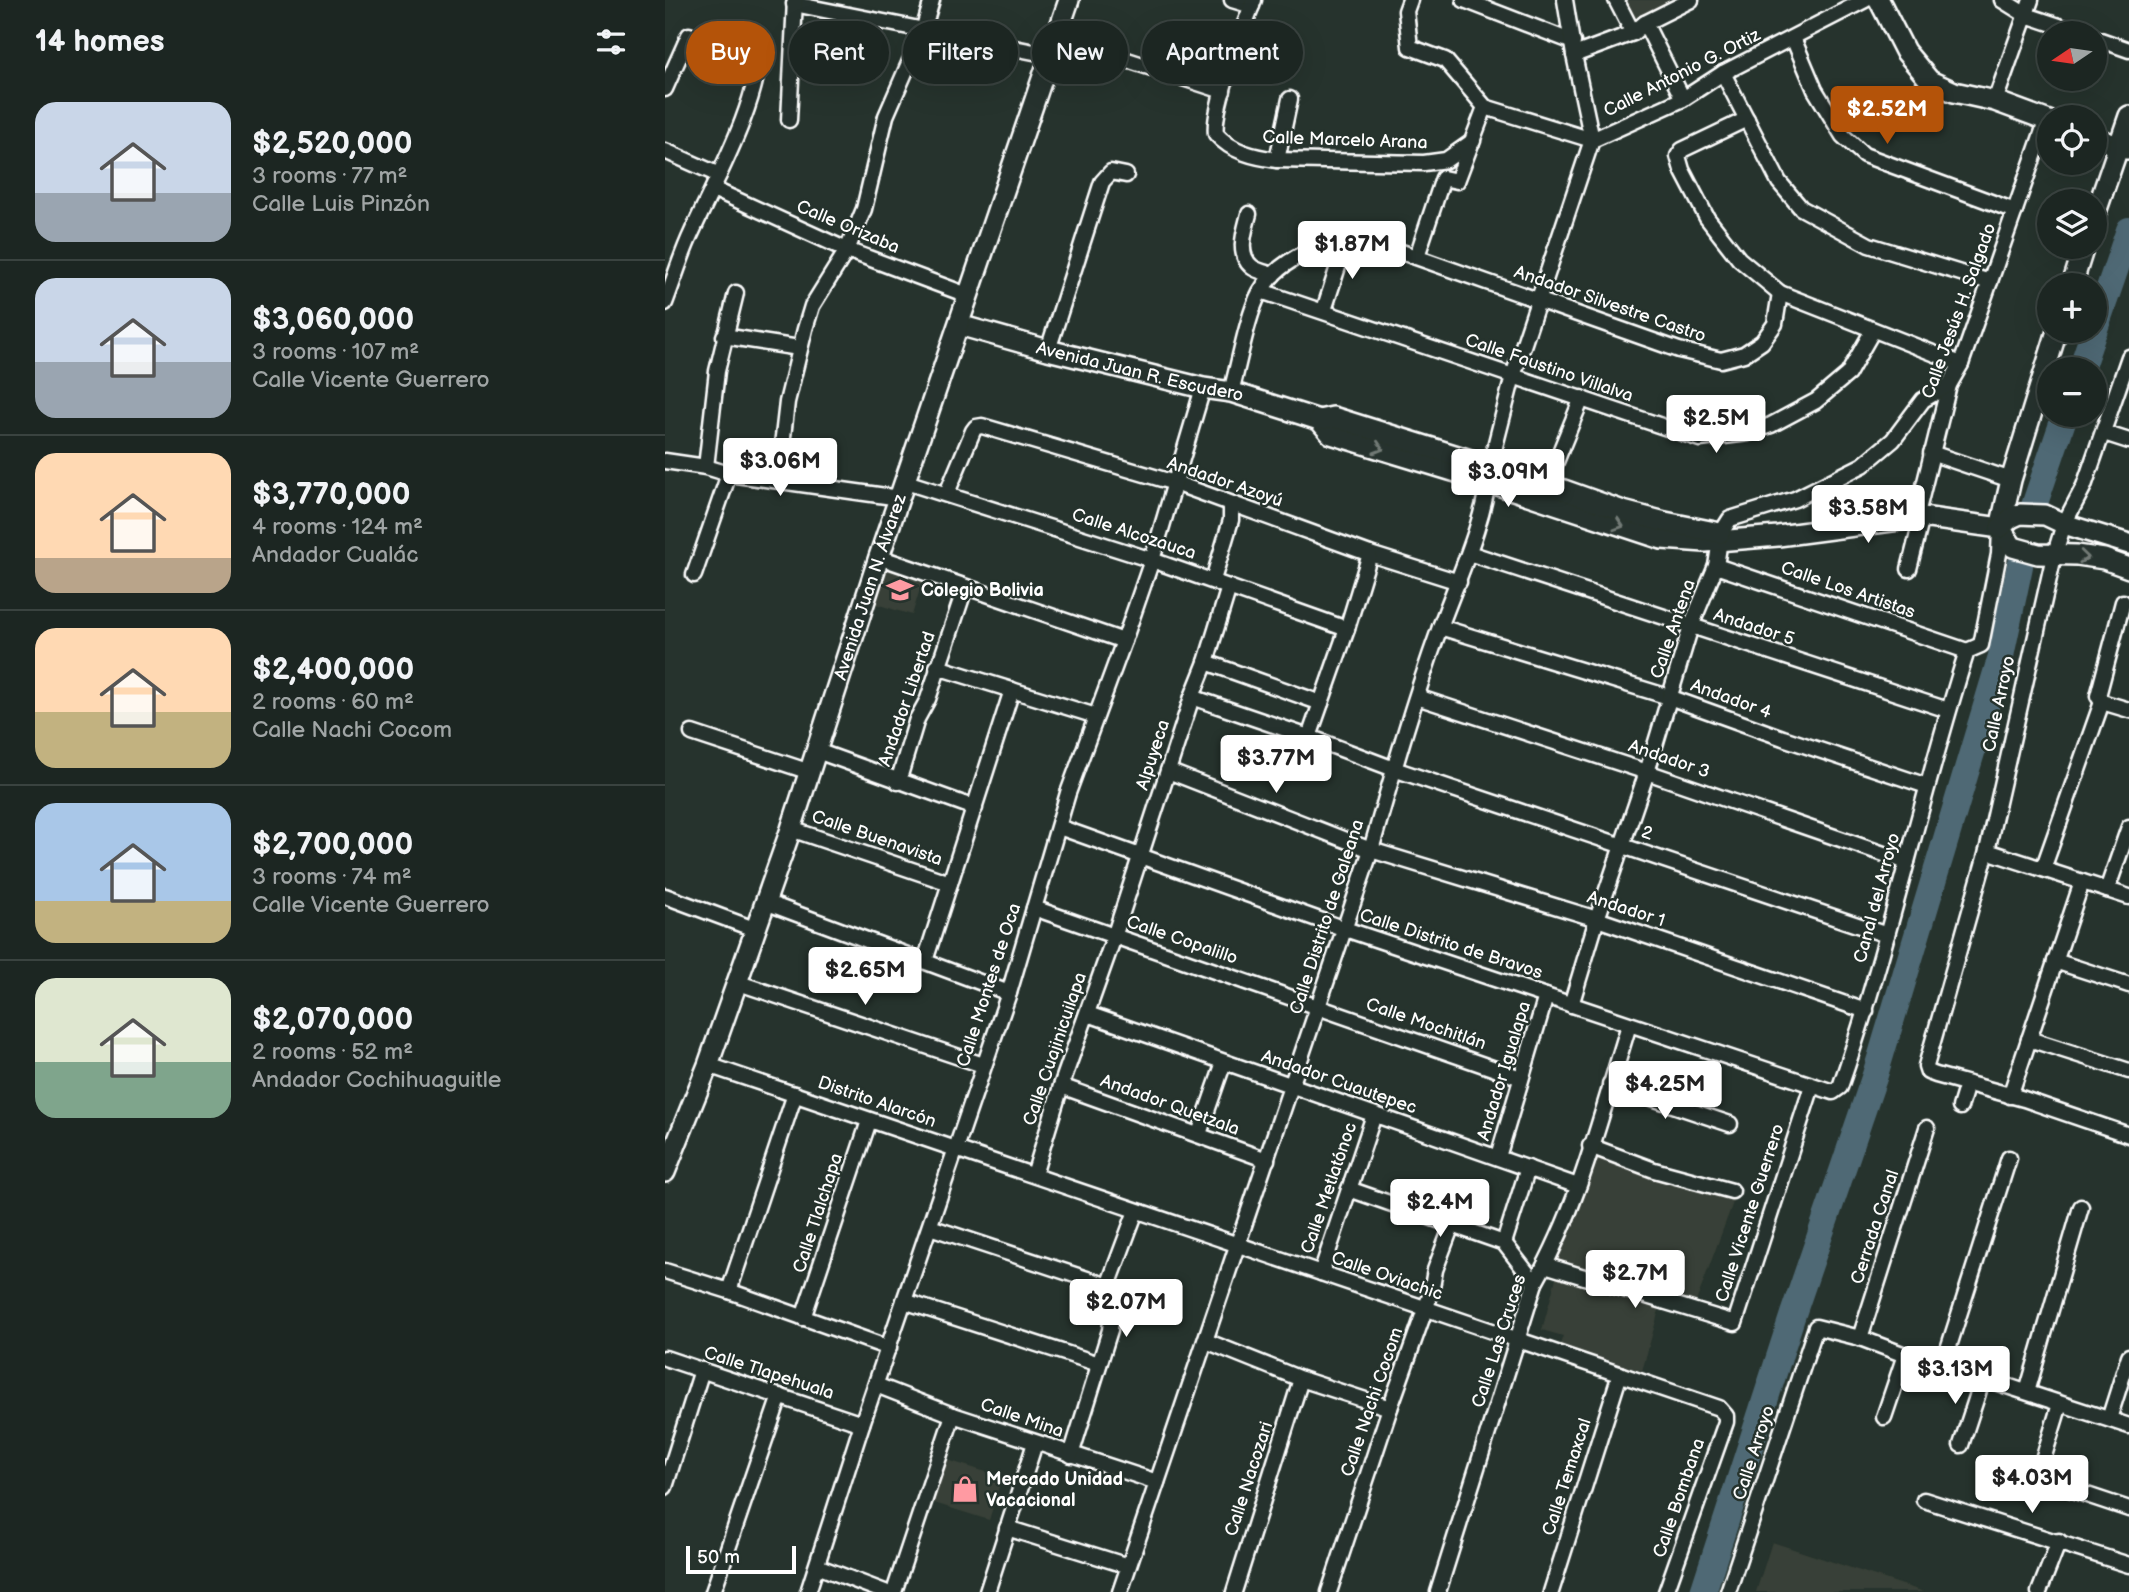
<!DOCTYPE html>
<html lang="en">
<head>
<meta charset="utf-8">
<style>
	body { margin:0; font-family:"Balsamiq Sans",sans-serif; background:#252e2a; color:#f1f3f6; height:100vh; display:flex; flex-direction:column; font-size:26px; white-space:nowrap }
	* { box-sizing:border-box; margin:0 }
	p { font-size:23px; color:#a0a5a5 }
	.icon { flex:none; width:38px; height:38px; fill:none; stroke:currentColor; stroke-width:2; stroke-linecap:round; stroke-linejoin:round }
	.map { position:relative; flex:1; overflow:hidden }
	.sheet { display:flex; flex-direction:column; background:#1c2622; width:665px }
	.sheet>* { flex:none }
	.hud { position:absolute; left:21px; top:21px; width:665px; height:63px; display:flex; gap:14px }
	.needle { width:46px; rotate:257deg }
	.fabs { position:absolute; left:1372px; top:21px; display:grid; gap:14px }
	.fabs a { display:grid; place-items:center; width:70px; height:70px; border-radius:50%; background:#1c2622; box-shadow:0 7px 28px #0002,0 0 0 2px #3a4340; font-size:35px }
	.scale { position:absolute; left:21px; bottom:18px; width:110px; box-sizing:border-box; padding-left:7px; border:4px solid #fff; border-top:0; font-size:19px; line-height:24px; white-space:nowrap; color:#fff; -webkit-text-stroke:5px #26332d; paint-order:stroke }
	.price { position:absolute; translate:-50% -60px; padding:0 16px; border-radius:7px; background:#fff; color:#222; font-size:23px; line-height:46px; filter:drop-shadow(0 2px 4px #0008) }
	.price::after { content:''; position:absolute; left:50%; top:42px; width:21px; height:16px; margin-left:-10px; background:inherit; clip-path:polygon(0 0,100% 0,50% 100%) }
	.price.selected { background:#b45309; color:#fff }
	ul { padding:0; list-style:none }
	li { display:flex; align-items:center; gap:21px; height:175px; padding:0 35px }
	li+li { border-top:2px solid #3a4340 }
	li span { display:grid; place-items:center; flex:none; width:196px; height:140px; border-radius:21px; color:#555 }
	li>.icon { margin-inline-start:auto }
	span .icon { width:84px; height:84px; fill:#fffc; stroke-width:1 }
	li b { font-size:30px }
	h2 { display:flex; justify-content:space-between; align-items:center; height:84px; padding:0 35px; font-size:30px }
	.tag { padding:0 24px; border-radius:32px; background:#1c2622; box-shadow:0 7px 28px #0002,0 0 0 2px #3a4340; font-size:24px; line-height:63px }
	.tag.selected { background:#b45309; color:#fff }
	main { display:flex; flex:1; min-height:0 }
	.map>svg:first-child { display:block }
</style>
</head>
<body>
<main>
<section class="sheet">
<h2>14 homes<svg class="icon" aria-label="filters" viewBox="0 0 24 24"><path d="M4 7h16M4 17h16"/><circle cx="9" cy="7" r="2"/><circle cx="15" cy="17" r="2"/></svg></h2>
<ul>
<li><span style="background:linear-gradient(#c9d6e8 65%,#9aa5b1 0)"><svg class="icon" aria-label="home" viewBox="0 0 24 24"><path d="M3 11l9-7 9 7M6 9v11h12V9"/></svg></span><div><b>$2,520,000</b><p>3 rooms · 77 m²</p><p>Calle Luis Pinzón</p></div></li>
<li><span style="background:linear-gradient(#c9d6e8 60%,#9aa5b1 0)"><svg class="icon" aria-label="home" viewBox="0 0 24 24"><path d="M3 11l9-7 9 7M6 9v11h12V9"/></svg></span><div><b>$3,060,000</b><p>3 rooms · 107 m²</p><p>Calle Vicente Guerrero</p></div></li>
<li><span style="background:linear-gradient(#ffd9b3 75%,#b9a48a 0)"><svg class="icon" aria-label="home" viewBox="0 0 24 24"><path d="M3 11l9-7 9 7M6 9v11h12V9"/></svg></span><div><b>$3,770,000</b><p>4 rooms · 124 m²</p><p>Andador Cualác</p></div></li>
<li><span style="background:linear-gradient(#ffd9b3 60%,#c2b280 0)"><svg class="icon" aria-label="home" viewBox="0 0 24 24"><path d="M3 11l9-7 9 7M6 9v11h12V9"/></svg></span><div><b>$2,400,000</b><p>2 rooms · 60 m²</p><p>Calle Nachi Cocom</p></div></li>
<li><span style="background:linear-gradient(#a9c7e8 70%,#c2b280 0)"><svg class="icon" aria-label="home" viewBox="0 0 24 24"><path d="M3 11l9-7 9 7M6 9v11h12V9"/></svg></span><div><b>$2,700,000</b><p>3 rooms · 74 m²</p><p>Calle Vicente Guerrero</p></div></li>
<li><span style="background:linear-gradient(#dfe7d0 60%,#7fa58c 0)"><svg class="icon" aria-label="home" viewBox="0 0 24 24"><path d="M3 11l9-7 9 7M6 9v11h12V9"/></svg></span><div><b>$2,070,000</b><p>2 rooms · 52 m²</p><p>Andador Cochihuaguitle</p></div></li>
</ul>
</section>
<div class="map">
<svg width="1464" height="1592" viewBox="0 0 1464 1592">
	<rect width="100%" height="100%" fill="#26332d"/>
	<filter id="ink" filterUnits="userSpaceOnUse"><feTurbulence type="fractalNoise" baseFrequency=".0143" numOctaves="2"/><feDisplacementMap in="SourceGraphic" scale="14" xChannelSelector="R" yChannelSelector="G"/><feConvolveMatrix kernelMatrix="1 2 1 2 8 2 1 2 1" color-interpolation-filters="sRGB"/></filter>
	<g filter="url(#ink)">
		<g fill="#394137">
			<path d="M958,0H1021L970,24Z"/>
			<path d="M222,565L259,576L247,615L211,604Z"/>
			<path d="M927,1150L1070,1197L1028,1310L891,1264Z"/>
			<path d="M893,1271L996,1303L977,1371L894,1347L898,1336L877,1330Z"/>
			<path d="M276,1458L337,1477L324,1520L263,1501Z"/>
			<path d="M1107,1542L1259,1592H1091Z"/>
		</g>
		<g fill="none" stroke-linecap="round" stroke-linejoin="round">
			<g stroke="#4f6974" stroke-width="26">
				<path d="M1430,329L1464,230"/>
				<path d="M1416,369L1429,331"/>
				<path d="M1368,509L1400,415"/>
				<path d="M1038,1592L1128,1314L1210,1075L1336,656L1355,566"/>
			</g>
			<defs>
				<g id="minor">
					<path d="M567,0L587,6"/>
					<path d="M589,0C578,27 547,109 551,134C567,152 589,157 612,160L759,163L781,160L808,141"/>
					<path d="M745,0L741,11L745,47L780,60L820,107L927,140L1018,99L1058,73L1200,0"/>
					<path d="M799,0L908,42"/>
					<path d="M951,0L968,33"/>
					<path d="M1337,0L1361,15L1415,33"/>
					<path d="M129,4L384,55"/>
					<path d="M980,23L1018,99"/>
					<path d="M391,37L558,91"/>
					<path d="M1128,38L1150,90L1178,136L1199,155L1350,211"/>
					<path d="M1430,38L1464,50"/>
					<path d="M909,55L968,33L980,23L1026,0"/>
					<path d="M1058,73L1114,182L1136,208L1204,245L1325,282"/>
					<path d="M0,89L24,35"/>
					<path d="M1330,101L1366,0"/>
					<path d="M1082,119L1017,150L1013,156L1017,170L1042,218L1074,259L1115,293L1296,364"/>
					<path d="M124,120L130,0"/>
					<path d="M0,151L54,175"/>
					<path d="M612,160L625,99"/>
					<path d="M48,189L182,250L305,296"/>
					<path d="M584,214C580,230 571,254 587,267C592,271 602,273 608,275"/>
					<path d="M752,256L778,178L792,181L820,107"/>
					<path d="M596,291L1035,439L1083,433L1106,425L1151,401L1183,374L1208,330"/>
					<path d="M0,303C9,280 16,255 27,232C51,179 95,101 95,44"/>
					<path d="M659,310L681,242"/>
					<path d="M59,336L134,348"/>
					<path d="M383,350L437,182L446,172L461,175"/>
					<path d="M1464,357L1419,486L1399,524L1389,556L1322,851L1261,1066L1263,1072L1271,1075L1359,1099L1464,1135"/>
					<path d="M566,392C574,364 582,316 595,292C611,263 649,244 681,242C692,241 703,243 714,244L1014,350L1056,360L1079,354L1097,342L1110,324L1115,293"/>
					<path d="M1439,433L1464,441"/>
					<path d="M1266,453L1346,480"/>
					<path d="M0,461L41,467L64,474L235,498"/>
					<path d="M41,467L52,371L71,293"/>
					<path d="M113,480L122,402L140,329L147,306L182,250L199,209L221,116L258,31L267,0"/>
					<path d="M241,482L487,560L682,629"/>
					<path d="M882,484L917,398"/>
					<path d="M282,493L308,431L311,427L317,426L510,483L705,554L794,582"/>
					<path d="M1251,518L1284,385L1296,364L1382,119"/>
					<path d="M804,553L1283,710"/>
					<path d="M214,557L459,641"/>
					<path d="M1051,566L1302,651"/>
					<path d="M1244,569L1257,517"/>
					<path d="M29,575L64,474"/>
					<path d="M548,580L566,520V504"/>
					<path d="M1458,602L1433,696L1437,702L1464,710"/>
					<path d="M775,627L1004,697L1118,738L1262,786"/>
					<path d="M541,662L656,703"/>
					<path d="M272,667L431,716"/>
					<path d="M527,697L644,737L729,769L1222,935"/>
					<path d="M752,697L982,772L1242,862"/>
					<path d="M27,733L145,772"/>
					<path d="M644,737L682,629L705,554"/>
					<path d="M152,751L310,808"/>
					<path d="M503,771L706,850L932,919L1201,1011"/>
					<path d="M233,782L252,719L263,699L300,588"/>
					<path d="M394,827L680,929L1168,1092L1175,1087C1225,944 1256,795 1302,651L1316,645L1334,554L1335,528"/>
					<path d="M126,829L285,883"/>
					<path d="M1322,851L1464,897"/>
					<path d="M1378,869L1437,702"/>
					<path d="M1442,890L1464,827"/>
					<path d="M0,896L89,929"/>
					<path d="M100,902L344,993"/>
					<path d="M369,908L856,1078"/>
					<path d="M260,961L347,690"/>
					<path d="M1390,961L1464,985"/>
					<path d="M71,982L318,1065"/>
					<path d="M906,1005L932,919L982,772L1026,626L1051,566L1056,533L1065,519L1130,499L1198,465L1228,440L1258,400L1284,385"/>
					<path d="M423,1014L913,1186"/>
					<path d="M1364,1039L1464,1071"/>
					<path d="M43,1065L1054,1408L1061,1416V1422L1001,1592"/>
					<path d="M945,1084L1065,1124"/>
					<path d="M396,1086L602,1160"/>
					<path d="M1345,1096L1417,882"/>
					<path d="M1295,1107L1302,1084"/>
					<path d="M534,1134L559,1062"/>
					<path d="M925,1146L989,1170L1067,1191"/>
					<path d="M833,1157L881,996"/>
					<path d="M369,1175L396,1086L449,937L527,697L541,662L564,587"/>
					<path d="M684,1189L839,1243L870,1283"/>
					<path d="M265,1227L443,1286"/>
					<path d="M839,1243L863,1168"/>
					<path d="M880,1265L1070,1323L1147,1086"/>
					<path d="M0,1271L64,1291L224,1348"/>
					<path d="M656,1273L709,1115"/>
					<path d="M64,1291L130,1094"/>
					<path d="M239,1301L434,1364"/>
					<path d="M138,1318L204,1121"/>
					<path d="M1195,1338L1262,1128"/>
					<path d="M541,1341L636,1379L725,1408"/>
					<path d="M0,1358L197,1424"/>
					<path d="M1278,1365L1344,1158"/>
					<path d="M211,1385L288,1415L492,1482"/>
					<path d="M1362,1392L1416,1207"/>
					<path d="M1395,1404L1375,1469V1476L1380,1481L1464,1509"/>
					<path d="M1219,1417L1240,1355"/>
					<path d="M1444,1419L1464,1356"/>
					<path d="M1296,1445L1318,1378"/>
					<path d="M406,1455L445,1330L447,1313L443,1286L471,1211"/>
					<path d="M0,1487L37,1370"/>
					<path d="M1259,1500L1464,1565"/>
					<path d="M342,1528L463,1566"/>
					<path d="M152,1566L220,1592"/>
					<path d="M48,1592L115,1396"/>
					<path d="M143,1592L197,1424L344,993L403,793L459,641L487,560L538,388"/>
					<path d="M229,1592L288,1415"/>
					<path d="M322,1592L370,1443"/>
					<path d="M455,1592L706,850C727,776 748,702 774,630C793,577 820,523 825,466L848,376L927,140L909,55L900,0"/>
					<path d="M569,1592L636,1379"/>
					<path d="M664,1592L725,1408L766,1293L770,1270L787,1225"/>
					<path d="M773,1592L870,1283C915,1204 937,1111 964,1025"/>
					<path d="M886,1592L955,1374"/>
					<path d="M1063,1592L1151,1327L1195,1338L1240,1355L1278,1365L1464,1426"/>
					<path d="M1374,1592L1394,1541"/>
				</g>
				<g id="secondary">
					<path d="M1214,0L1240,51L1265,81L1289,92L1330,101L1384,121"/>
					<path d="M1430,138L1462,149"/>
					<path d="M1430,215L1464,116"/>
					<path d="M1407,285L1419,247"/>
					<path id="s1" d="M294,325L383,350L538,388L566,392L654,420L666,434L824,482L997,539L1040,542L1113,536L1257,517L1335,528L1348,547L1373,554L1412,555L1439,559L1464,568"/>
					<path d="M654,420L668,417L882,484L958,511L1000,522L1055,533"/>
					<path d="M1335,528L1346,480L1392,331"/>
					<path d="M1335,528L1346,518L1355,514L1380,515L1399,524L1464,544"/>
					<path id="s2" d="M0,1172L43,1065L126,829L214,557L404,0"/>
				</g>
			</defs>
			<use href="#minor" stroke="#fff" stroke-width="19"/>
			<use href="#secondary" stroke="#fff" stroke-width="24"/>
			<use href="#minor" stroke="#26332d" stroke-width="14"/>
			<use href="#secondary" stroke="#26332d" stroke-width="19"/>
		</g>
		<defs><path id="oneway-chevron" d="M-2-3.5L2.5 0L-2 3.5" fill="none" stroke-width="1.6" stroke-linecap="round" stroke-linejoin="round" transform="scale(1.75)"/></defs>
		<g stroke="#727a76">
			<use href="#oneway-chevron" transform="translate(714 448) rotate(17)"/>
			<use href="#oneway-chevron" transform="translate(954 525) rotate(18)"/>
			<use href="#oneway-chevron" transform="translate(1419 557) rotate(6)"/>
		</g>
	</g>
	<defs>
		<symbol id="school-bare" viewBox="-9 -9 18 18"><path d="M0-5L7-2L0 1L-7-2ZM-4 1L0 2.5L4 1V4Q0 6-4 4Z" fill="#ff9aa2" stroke="#26332d" stroke-width="2.5" paint-order="stroke"/></symbol>
		<symbol id="shop-bare" viewBox="-9 -9 18 18"><path d="M-5-2.5h2.3a2.7 3.5 0 0 1 5.4 0H5L5.5 6h-11ZM-1.5-2.5h3a1.5 2.3 0 0 0-3 0Z" fill="#ff9aa2" stroke="#26332d" stroke-width="2.5" paint-order="stroke"/></symbol>
	</defs>
	<g fill-rule="evenodd">
		<use href="#school-bare" x="216" y="571" width="38" height="38"/>
		<use href="#shop-bare" x="281" y="1470" width="38" height="38"/>
	</g>
	<g text-anchor="middle" dominant-baseline="central" stroke-width="5" stroke-linejoin="round" paint-order="stroke">
		<g font-size="18" fill="#fff" stroke="#26332d">
			<text transform="translate(1017 73) rotate(-27)">Calle Antonio G. Ortiz</text>
			<text transform="translate(680 140) rotate(2)">Calle Marcelo Arana</text>
			<text transform="translate(183 227) rotate(23)">Calle Orizaba</text>
			<text transform="translate(945 304) rotate(19)">Andador Silvestre Castro</text>
			<text transform="translate(1294 311) rotate(-70)">Calle Jesús H. Salgado</text>
			<text transform="translate(884 368) rotate(19)">Calle Faustino Villalva</text>
			<text stroke="none"><textPath href="#s1" startOffset="187">Avenida Juan R. Escudero</textPath></text>
			<text transform="translate(560 482) rotate(19)">Andador Azoyú</text>
			<text transform="translate(469 534) rotate(18)">Calle Alcozauca</text>
			<text stroke="none"><textPath href="#s2" startOffset="620">Avenida Juan N. Álvarez</textPath></text>
			<text transform="translate(1183 590) rotate(19)">Calle Los Artistas</text>
			<text transform="translate(1089 627) rotate(18)">Andador 5</text>
			<text transform="translate(1008 629) rotate(-71)">Calle Antena</text>
			<text transform="translate(242 699) rotate(-71)">Andador Libertad</text>
			<text transform="translate(1066 699) rotate(20)">Andador 4</text>
			<text transform="translate(1334 704) rotate(-78)">Calle Arroyo</text>
			<text transform="translate(488 755) rotate(-72)">Alpuyeca</text>
			<text transform="translate(1004 759) rotate(19)">Andador 3</text>
			<text transform="translate(982 833) rotate(19)">2</text>
			<text transform="translate(212 838) rotate(19)">Calle Buenavista</text>
			<text transform="translate(1212 898) rotate(-75)">Canal del Arroyo</text>
			<text transform="translate(961 909) rotate(18)">Andador 1</text>
			<text transform="translate(662 917) rotate(-72)">Calle Distrito de Galeana</text>
			<text transform="translate(517 940) rotate(19)">Calle Copalillo</text>
			<text transform="translate(786 944) rotate(18)">Calle Distrito de Bravos</text>
			<text transform="translate(324 985) rotate(-72)">Calle Montes de Oca</text>
			<text transform="translate(761 1024) rotate(19)">Calle Mochitlán</text>
			<text transform="translate(390 1049) rotate(-71)">Calle Cuajinicuilapa</text>
			<text transform="translate(839 1071) rotate(-73)">Andador Igualapa</text>
			<text transform="translate(674 1082) rotate(19)">Andador Cuautepec</text>
			<text transform="translate(212 1102) rotate(19)">Distrito Alarcón</text>
			<text transform="translate(505 1105) rotate(20)">Andador Quetzala</text>
			<text transform="translate(664 1188) rotate(-71)">Calle Metlatónoc</text>
			<text transform="translate(153 1213) rotate(-72)">Calle Tlalchapa</text>
			<text transform="translate(1085 1213) rotate(-72)">Calle Vicente Guerrero</text>
			<text transform="translate(1210 1227) rotate(-72)">Cerrada Canal</text>
			<text transform="translate(722 1276) rotate(19)">Calle Oviachic</text>
			<text transform="translate(834 1341) rotate(-72)">Calle Las Cruces</text>
			<text transform="translate(104 1373) rotate(18)">Calle Tlapehuala</text>
			<text transform="translate(707 1402) rotate(-71)">Calle Nachi Cocom</text>
			<text transform="translate(357 1418) rotate(19)">Calle Mina</text>
			<text transform="translate(1089 1453) rotate(-72)">Calle Arroyo</text>
			<text transform="translate(902 1477) rotate(-72)">Calle Temaxcal</text>
			<text transform="translate(584 1479) rotate(-72)">Calle Nacozari</text>
			<text transform="translate(1014 1498) rotate(-71)">Calle Bombana</text>
		</g>
		<g font-size="18" font-weight="bold" fill="#fff" stroke="#26332d" text-anchor="start">
			<text x="256" y="590">Colegio Bolivia</text>
			<text x="321" y="1479">Mercado Unidad<tspan x="321" dy="21">Vacacional</tspan></text>
		</g>
	</g>
</svg>
<div class="fabs">
<a><svg class="needle" viewBox="-14 -14 28 28"><path d="M0-13l5 13h-10z" fill="#e53935"/><path d="M0 13l5-13h-10z" fill="#a0a5a5"/></svg></a>
<a><svg class="icon" aria-label="locate" viewBox="0 0 24 24"><circle cx="12" cy="12" r="6"/><path d="M12 2v4M12 18v4M2 12h4M18 12h4"/></svg></a>
<a><svg class="icon" aria-label="layers" viewBox="0 0 24 24"><path d="M12 4l9 5-9 5-9-5zM3 14l9 5 9-5"/></svg></a>
<a>+</a>
<a>−</a>
</div>
<div class="scale">50 m</div>
<b class="price selected" style="left:1222px;top:146px">$2.52M</b>
<b class="price" style="left:687px;top:281px">$1.87M</b>
<b class="price" style="left:1051px;top:455px">$2.5M</b>
<b class="price" style="left:115px;top:498px">$3.06M</b>
<b class="price" style="left:843px;top:509px">$3.09M</b>
<b class="price" style="left:1203px;top:545px">$3.58M</b>
<b class="price" style="left:611px;top:795px">$3.77M</b>
<b class="price" style="left:200px;top:1007px">$2.65M</b>
<b class="price" style="left:1000px;top:1121px">$4.25M</b>
<b class="price" style="left:775px;top:1239px">$2.4M</b>
<b class="price" style="left:970px;top:1310px">$2.7M</b>
<b class="price" style="left:461px;top:1339px">$2.07M</b>
<b class="price" style="left:1290px;top:1406px">$3.13M</b>
<b class="price" style="left:1367px;top:1515px">$4.03M</b>
<div class="hud">
<a class="tag selected">Buy</a>
<a class="tag">Rent</a>
<a class="tag">Filters</a>
<a class="tag">New</a>
<a class="tag">Apartment</a>
</div>
</div>
</main>
</body>
</html>
